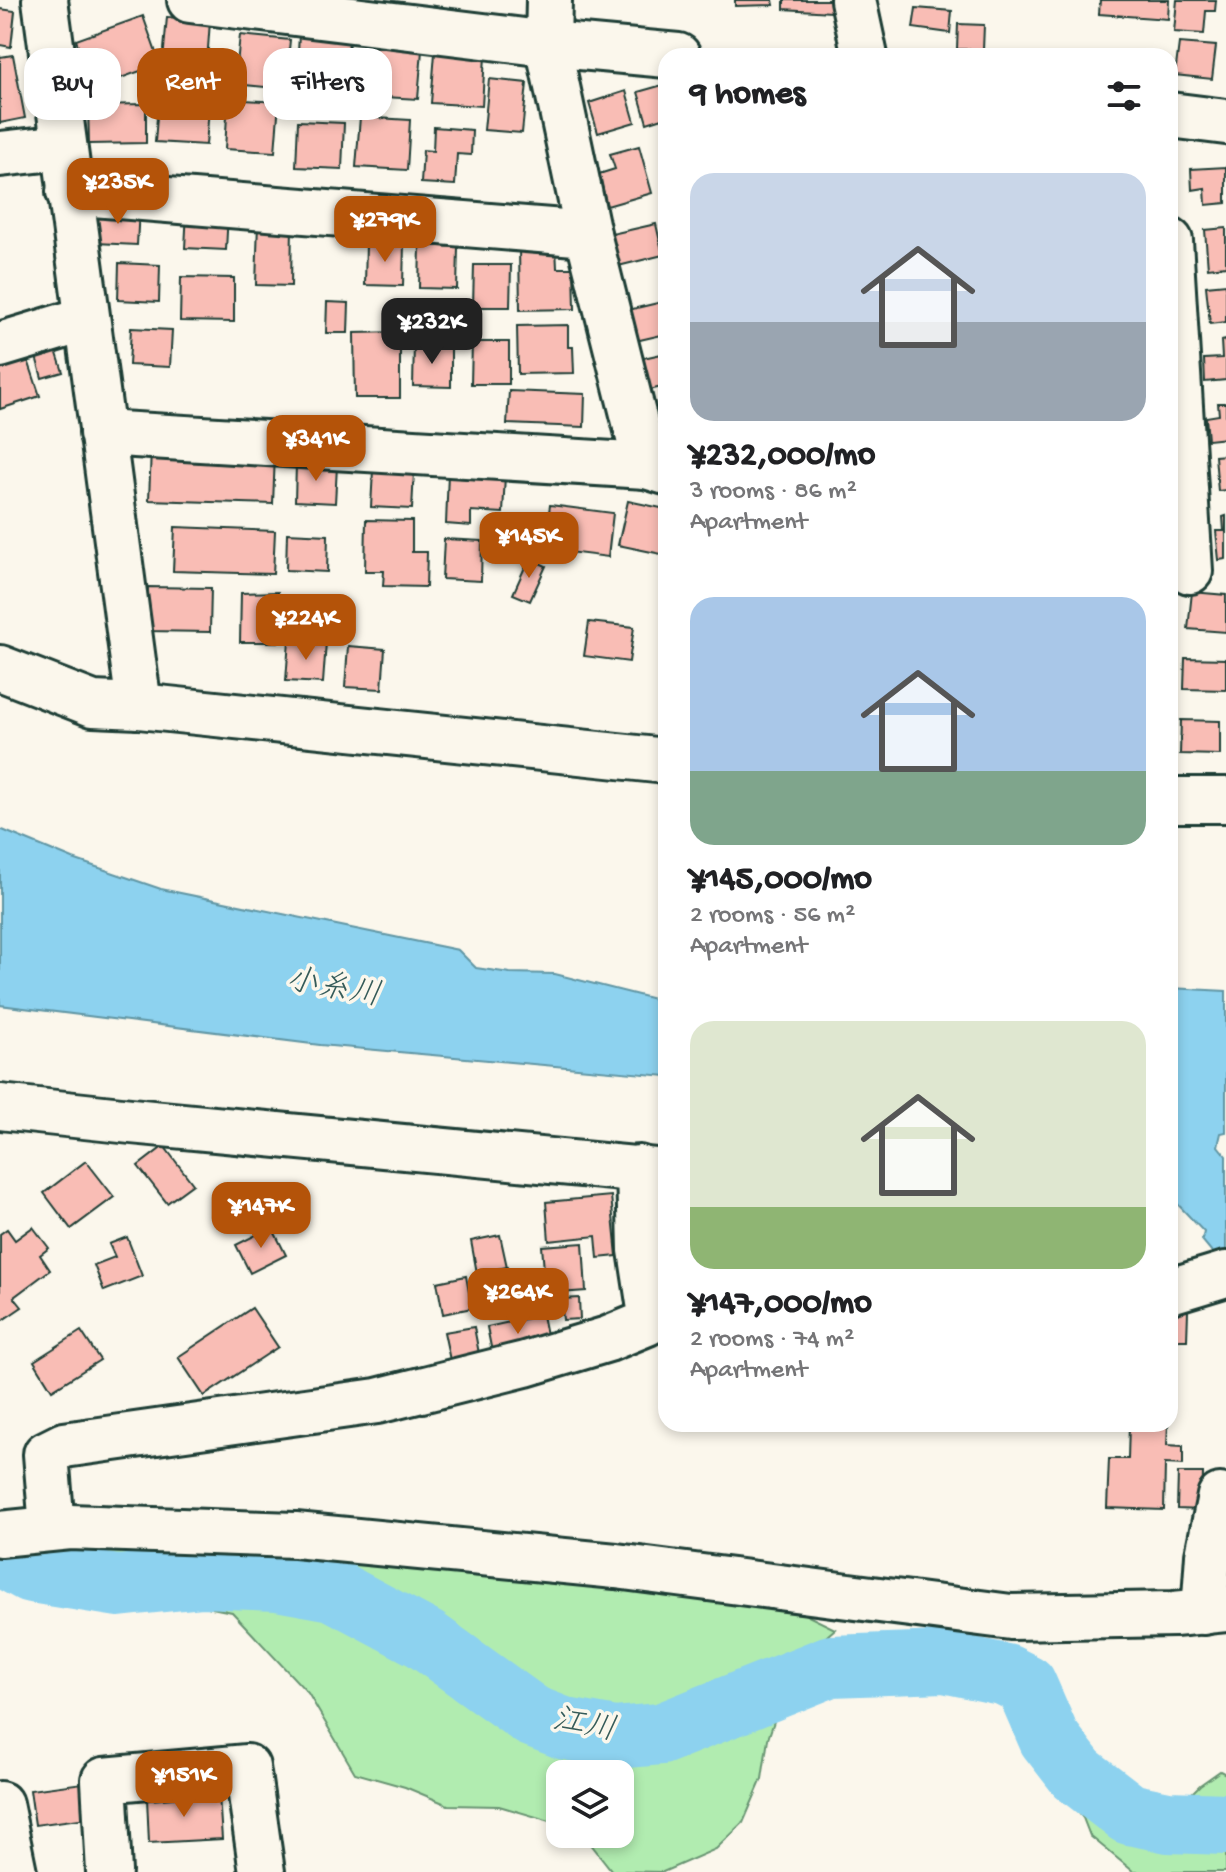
<!DOCTYPE html>
<html lang="en">
<head>
<meta charset="utf-8">
<style>
	body { margin:0; font-family:"Gochi Hand","Klee One",sans-serif; background:#f2f2f2; color:#202124; height:100vh; display:flex; flex-direction:column; font-size:30px; white-space:nowrap }
	* { box-sizing:border-box; margin:0 }
	p { font-size:26px; color:#757577 }
	.icon { flex:none; width:44px; height:44px; fill:none; stroke:currentColor; stroke-width:2; stroke-linecap:round; stroke-linejoin:round }
	.map { position:relative; flex:1; overflow:hidden }
	.sheet { position:absolute; left:658px; top:48px; width:520px; height:1384px; display:flex; flex-direction:column; background:#fff; border-radius:24px; box-shadow:0 4px 12px #0003 }
	.sheet>* { flex:none }
	.top-card { position:absolute; left:24px; top:48px; width:514px; height:72px; display:flex; gap:16px }
	.controls { position:absolute; left:546px; top:1760px; display:grid; gap:16px }
	.controls a { display:grid; place-items:center; width:88px; height:88px; border-radius:16px; background:#fff; box-shadow:0 4px 12px #0003; font-size:40px }
	.price { position:absolute; translate:-50% -68px; padding:0 18px; border-radius:16px; background:#b45309; color:#fff; font-size:26px; line-height:52px; filter:drop-shadow(0 2px 4px #0008) }
	.price::after { content:''; position:absolute; left:50%; top:48px; width:24px; height:18px; margin-left:-12px; background:inherit; clip-path:polygon(0 0,100% 0,50% 100%) }
	.price.selected { background:#222; color:#fff }
	ul { padding:0; list-style:none }
	li { display:grid; align-content:center; gap:16px; height:424px; padding:0 32px }
	li span { display:grid; place-items:center; height:248px; border-radius:24px; color:#555 }
	li>.icon { margin-inline-start:auto }
	span .icon { width:144px; height:144px; fill:#fffc; stroke-width:1 }
	li b { font-size:34px }
	h2 { display:flex; justify-content:space-between; align-items:center; height:96px; padding:0 32px; font-size:34px }
	.chip { padding:0 28px; border-radius:24px; background:#fff; box-shadow:0 4px 12px #0003; font-size:28px; line-height:72px }
	.chip.selected { background:#b45309; color:#fff }
	.map>svg:first-child { display:block }
</style>
</head>
<body>
<div class="map">
<svg width="1226" height="1872" viewBox="0 0 1226 1872">
	<rect width="100%" height="100%" fill="#fbf7ec"/>
	<filter id="ink" filterUnits="userSpaceOnUse"><feTurbulence type="fractalNoise" baseFrequency=".0125" numOctaves="2"/><feDisplacementMap in="SourceGraphic" scale="16" xChannelSelector="R" yChannelSelector="G"/><feConvolveMatrix kernelMatrix="1 2 1 2 8 2 1 2 1" color-interpolation-filters="sRGB"/></filter>
	<g filter="url(#ink)">
		<g fill="#b1ecb0" stroke="#689472" stroke-width="2">
			<path d="M105,1542H225L792,1608L835,1629L812,1649L786,1686L768,1739L762,1779L743,1823L716,1849L663,1872L612,1871L583,1834H620V1774H560V1824L499,1806L448,1805L405,1787L355,1773L308,1693L232,1612L161,1598L106,1606L73,1598L51,1567Z"/>
			<path d="M1046,1698C1066,1720 1080,1741 1088,1770L1120,1792L1154,1808L1181,1804L1200,1785L1220,1771L1226,1774V1872H1134L1090,1836L1083,1818L1066,1798L1051,1775L1031,1732L1025,1702Z"/>
		</g>
		<g fill="#8dd2ef" stroke="#6196a4" stroke-width="2">
			<path d="M0,829L73,859L161,889L458,950L476,968L510,973L555,974L666,1002V1076L320,1045L0,1005Z"/>
			<path d="M1170,988L1226,991V1132L1221,1133L1218,1146L1226,1156V1262L1221,1263L1202,1240L1204,1232L1170,1196Z"/>
		</g>
		<g fill="none" stroke-linecap="round" stroke-linejoin="round">
			<path stroke="#8dd2ef" stroke-width="62" d="M0,1555L31,1572L118,1586L202,1577L277,1580L333,1590L425,1639L532,1716L566,1729L615,1738L661,1734L831,1666L944,1662L1006,1675L1026,1685L1049,1738L1077,1774L1129,1814L1168,1822L1226,1824"/>
		</g>
		<g fill="#f9bdb5" stroke="#1f3d34" stroke-width="2">
			<path d="M735,0H773L774,5L735,6Z"/>
			<path d="M784,0H832L831,12L784,9Z"/>
			<path d="M1100,0H1169L1168,19L1099,14Z"/>
			<path d="M1177,0H1216L1215,11H1206L1204,34L1174,32Z"/>
			<path d="M916,8L952,11L950,33L913,28Z"/>
			<path d="M0,9L15,11L11,47L0,45Z"/>
			<path d="M143,16L160,64L121,78L119,70L90,80L76,40Z"/>
			<path d="M167,17L210,21L207,62L191,60L188,84L161,82Z"/>
			<path d="M958,24L984,25L983,50L957,49Z"/>
			<path d="M240,35L290,40L285,89L235,84Z"/>
			<path d="M299,35L349,39L346,88L296,85Z"/>
			<path d="M1179,43L1216,46L1212,79L1175,75Z"/>
			<path d="M371,46L422,50L418,99L368,96Z"/>
			<path d="M435,53L485,56L482,106L431,103Z"/>
			<path d="M13,55L25,118L0,123V57Z"/>
			<path d="M489,79L527,83L522,133L484,130Z"/>
			<path d="M666,84V117L647,123L638,92Z"/>
			<path d="M626,91L635,122L598,133L589,103Z"/>
			<path d="M159,92L210,96L206,145L155,142Z"/>
			<path d="M228,99L279,102L275,152L225,149Z"/>
			<path d="M146,104V143L89,144L88,105Z"/>
			<path d="M360,117L410,120L407,170L356,167Z"/>
			<path d="M298,121L344,123L342,169L296,167Z"/>
			<path d="M434,127L472,130L471,155L457,154L455,185L421,183L423,150L433,151Z"/>
			<path d="M639,146L652,193L607,206L599,174L615,169L610,154Z"/>
			<path d="M1226,167V203L1206,205L1205,188L1192,190L1191,169Z"/>
			<path d="M98,206L139,208L137,245L96,243Z"/>
			<path d="M187,211L228,213L226,250L185,248Z"/>
			<path d="M258,222L292,224L291,286L256,285Z"/>
			<path d="M656,224L663,255L610,268L603,236Z"/>
			<path d="M1226,228V266L1208,268L1205,230Z"/>
			<path d="M366,243H404L403,286L365,285Z"/>
			<path d="M420,245L458,247L457,289L419,288Z"/>
			<path d="M519,247H556L557,268H574L575,309L520,310Z"/>
			<path d="M119,263L160,265L159,302L118,300Z"/>
			<path d="M474,265H511L510,307H473Z"/>
			<path d="M181,277L234,278V322L180,321Z"/>
			<path d="M1226,284V322L1210,324L1206,286Z"/>
			<path d="M666,301V334L631,342L624,311Z"/>
			<path d="M327,302L349,303L348,333H326Z"/>
			<path d="M568,325V347H573L574,373L518,374L517,326Z"/>
			<path d="M131,328L172,330L170,367L129,365Z"/>
			<path d="M400,332V398H355L354,333Z"/>
			<path d="M1226,340V380L1205,382L1204,359L1222,358L1221,341Z"/>
			<path d="M472,342H509V384H471Z"/>
			<path d="M414,344L451,345V387L413,386Z"/>
			<path d="M55,347L63,372L42,378L35,353Z"/>
			<path d="M24,348L40,396L0,409V355Z"/>
			<path d="M666,353V386L641,392L634,360Z"/>
			<path d="M509,391L585,394L584,427L507,424Z"/>
			<path d="M1218,403H1226V438L1208,440L1206,417L1219,415Z"/>
			<path d="M151,449L275,455L273,504L149,500Z"/>
			<path d="M1226,455V490L1218,491L1215,456Z"/>
			<path d="M296,464L337,466L335,503L295,501Z"/>
			<path d="M373,470L414,472L412,509L371,507Z"/>
			<path d="M448,473L505,475L503,513L471,511V526L446,524Z"/>
			<path d="M628,501L666,509V555L618,545Z"/>
			<path d="M550,505L613,513L608,557L544,549Z"/>
			<path d="M1226,516V559L1219,560L1216,531H1224L1223,517Z"/>
			<path d="M366,520L412,521V552H427L426,587L383,586L384,571H365Z"/>
			<path d="M175,527L275,531L273,574L173,571Z"/>
			<path d="M287,533L328,535L327,572L286,570Z"/>
			<path d="M444,539L482,541L481,581L442,579Z"/>
			<path d="M529,558L546,566L530,601L513,594Z"/>
			<path d="M148,587L211,588L210,632L147,631Z"/>
			<path d="M278,592V642H240L241,593Z"/>
			<path d="M1192,592L1226,595V632L1188,629Z"/>
			<path d="M589,622L634,627L629,662L584,656Z"/>
			<path d="M289,640L326,642L323,683L286,681Z"/>
			<path d="M348,646L385,649L382,689L345,687Z"/>
			<path d="M1185,658L1226,659V690L1184,689Z"/>
			<path d="M666,678V750L657,749Z"/>
			<path d="M1181,720L1220,721V755L1180,754Z"/>
			<path d="M164,1146L193,1184L167,1203L138,1166Z"/>
			<path d="M86,1161L114,1197L71,1229L44,1193Z"/>
			<path d="M611,1196L617,1256L598,1258L596,1236L549,1241L546,1202Z"/>
			<path d="M33,1227L49,1248L40,1255L50,1270L14,1297L22,1307L3,1320L0,1316V1234L7,1229L15,1240Z"/>
			<path d="M272,1227L286,1255L250,1273L236,1245Z"/>
			<path d="M500,1235L507,1267L477,1273L471,1241Z"/>
			<path d="M127,1237L142,1276L104,1291L94,1265L115,1257L109,1244Z"/>
			<path d="M583,1243L586,1291L546,1294L542,1246Z"/>
			<path d="M466,1276L472,1308L443,1314L437,1282Z"/>
			<path d="M512,1282L518,1313L489,1319L483,1287Z"/>
			<path d="M579,1298L580,1319L563,1320L561,1299Z"/>
			<path d="M252,1308L278,1347L204,1396L178,1357Z"/>
			<path d="M1170,1310L1188,1311L1187,1340H1170Z"/>
			<path d="M542,1315L548,1345L493,1357L487,1327Z"/>
			<path d="M474,1327L480,1359L451,1365L444,1332Z"/>
			<path d="M81,1331L100,1360L52,1390L34,1361Z"/>
			<path d="M1129,1424H1168L1167,1445L1183,1446V1465L1165,1464L1164,1510L1107,1508L1109,1459H1128Z"/>
			<path d="M1178,1473H1203L1202,1510L1177,1509Z"/>
			<path d="M90,1782L95,1817L35,1825L30,1790Z"/>
			<path d="M219,1795L222,1839L149,1843L147,1798Z"/>
		</g>
		<g fill="none" stroke-linecap="round" stroke-linejoin="round">
			<defs>
				<g id="minor">
					<path d="M45,0L139,706"/>
					<path d="M190,0L548,44L678,56"/>
					<path d="M549,0L548,44L588,234L646,466"/>
					<path d="M853,0L865,56"/>
					<path d="M1170,115L1226,122"/>
					<path d="M0,154L64,147"/>
					<path d="M69,192L588,234"/>
					<path d="M1170,241L1190,571"/>
					<path d="M0,345L86,319"/>
					<path d="M102,433L646,466L666,472"/>
					<path d="M0,668L93,704L139,706L666,761"/>
					<path d="M1170,800H1226"/>
					<path d="M0,1107L131,1121L666,1172"/>
					<path d="M1170,1291L1226,1274"/>
					<path d="M52,1528L46,1454L64,1445L377,1401L525,1364L608,1339L647,1323L650,1309L641,1250L639,1168"/>
					<path d="M0,1534L70,1527L295,1535L616,1566L1011,1617L1174,1614L1226,1609"/>
					<path d="M1204,1612L1208,1555L1220,1496"/>
					<path d="M0,1804L14,1872"/>
					<path d="M109,1872L104,1780L247,1767L262,1872"/>
				</g>
			</defs>
			<use href="#minor" stroke="#1f3d34" stroke-width="50"/>
			<use href="#minor" stroke="#fbf7ec" stroke-width="44"/>
		</g>
	</g>
	<g text-anchor="middle" dominant-baseline="central" stroke-width="7" stroke-linejoin="round" paint-order="stroke">
		<g font-size="32" font-style="italic" fill="#355b59" stroke="#fbf7ec">
			<text transform="translate(333 990) rotate(10)">小糸川</text>
			<text transform="translate(584 1727) rotate(11)">江川</text>
		</g>
	</g>
</svg>
<div class="controls">
<a><svg class="icon" aria-label="layers" viewBox="0 0 24 24"><path d="M12 4l9 5-9 5-9-5zM3 14l9 5 9-5"/></svg></a>
</div>
<b class="price" style="left:118px;top:226px">¥235K</b>
<b class="price" style="left:385px;top:264px">¥279K</b>
<b class="price selected" style="left:432px;top:366px">¥232K</b>
<b class="price" style="left:316px;top:483px">¥341K</b>
<b class="price" style="left:529px;top:580px">¥145K</b>
<b class="price" style="left:306px;top:662px">¥224K</b>
<b class="price" style="left:261px;top:1250px">¥147K</b>
<b class="price" style="left:518px;top:1336px">¥264K</b>
<b class="price" style="left:184px;top:1819px">¥151K</b>
<div class="top-card">
<a class="chip">Buy</a>
<a class="chip selected">Rent</a>
<a class="chip">Filters</a>
</div>
<section class="sheet">
<h2>9 homes<svg class="icon" aria-label="filters" viewBox="0 0 24 24"><path d="M4 7h16M4 17h16"/><circle cx="9" cy="7" r="2"/><circle cx="15" cy="17" r="2"/></svg></h2>
<ul>
<li><span style="background:linear-gradient(#c9d6e8 60%,#9aa5b1 0)"><svg class="icon" aria-label="home" viewBox="0 0 24 24"><path d="M3 11l9-7 9 7M6 9v11h12V9"/></svg></span><div><b>¥232,000/mo</b><p>3 rooms · 86 m²</p><p>Apartment</p></div></li>
<li><span style="background:linear-gradient(#a9c7e8 70%,#7fa58c 0)"><svg class="icon" aria-label="home" viewBox="0 0 24 24"><path d="M3 11l9-7 9 7M6 9v11h12V9"/></svg></span><div><b>¥145,000/mo</b><p>2 rooms · 56 m²</p><p>Apartment</p></div></li>
<li><span style="background:linear-gradient(#dfe7d0 75%,#8fb573 0)"><svg class="icon" aria-label="home" viewBox="0 0 24 24"><path d="M3 11l9-7 9 7M6 9v11h12V9"/></svg></span><div><b>¥147,000/mo</b><p>2 rooms · 74 m²</p><p>Apartment</p></div></li>
</ul>
</section>
</div>
</body>
</html>
